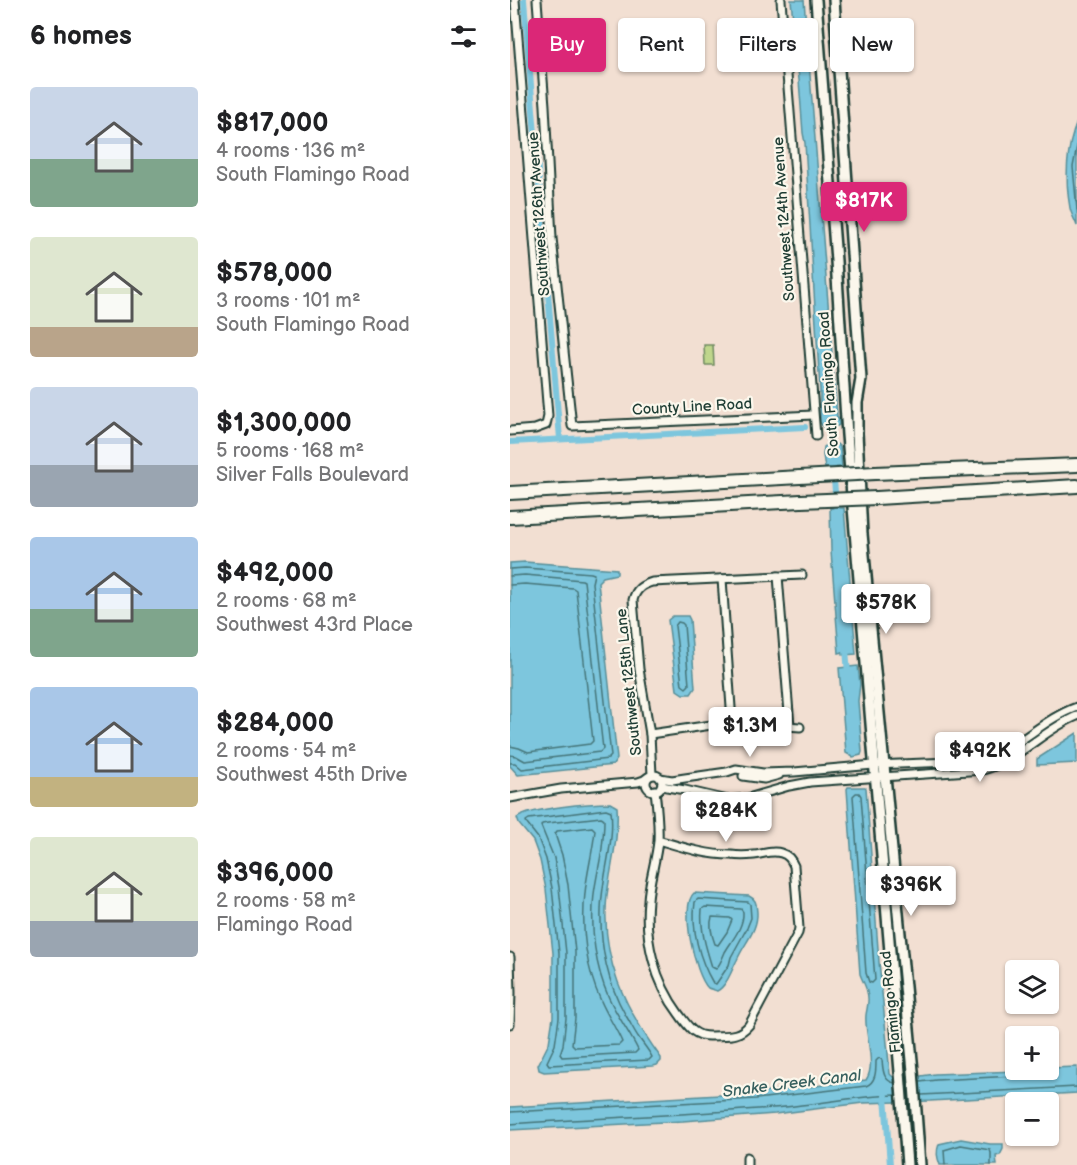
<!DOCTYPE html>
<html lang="en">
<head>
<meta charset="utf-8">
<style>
	body { margin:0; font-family:"Balsamiq Sans",sans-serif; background:#f6f6f6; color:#202124; height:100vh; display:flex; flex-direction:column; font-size:22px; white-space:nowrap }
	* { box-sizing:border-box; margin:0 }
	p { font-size:20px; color:#757577 }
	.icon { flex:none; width:33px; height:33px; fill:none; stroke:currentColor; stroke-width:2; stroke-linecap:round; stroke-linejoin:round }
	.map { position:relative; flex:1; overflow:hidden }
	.drawer { display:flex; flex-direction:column; background:#fff; width:510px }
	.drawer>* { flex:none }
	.guide { position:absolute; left:18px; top:18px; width:459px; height:54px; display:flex; gap:12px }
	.tools { position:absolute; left:495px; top:960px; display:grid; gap:12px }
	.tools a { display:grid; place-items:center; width:54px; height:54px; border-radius:6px; background:#fff; box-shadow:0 2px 4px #0004; font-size:30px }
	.price { position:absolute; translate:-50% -51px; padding:0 14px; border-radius:6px; background:#fff; color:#222; font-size:20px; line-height:39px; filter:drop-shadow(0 2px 3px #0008) }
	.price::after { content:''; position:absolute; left:50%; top:36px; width:18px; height:14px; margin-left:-9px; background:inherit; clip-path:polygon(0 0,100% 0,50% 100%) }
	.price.active { background:#db2777; color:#fff }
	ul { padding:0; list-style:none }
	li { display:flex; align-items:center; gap:18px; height:150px; padding:0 30px }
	li span { display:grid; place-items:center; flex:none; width:168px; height:120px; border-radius:6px; color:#555 }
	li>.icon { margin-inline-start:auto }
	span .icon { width:72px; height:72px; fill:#fffc; stroke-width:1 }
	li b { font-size:26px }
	h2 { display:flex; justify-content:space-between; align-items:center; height:72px; padding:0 30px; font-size:26px }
	.tag { padding:0 21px; border-radius:6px; background:#fff; box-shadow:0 2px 4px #0004; font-size:21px; line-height:54px }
	.tag.active { background:#db2777; color:#fff }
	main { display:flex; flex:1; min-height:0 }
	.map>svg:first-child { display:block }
</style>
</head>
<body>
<main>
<section class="drawer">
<h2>6 homes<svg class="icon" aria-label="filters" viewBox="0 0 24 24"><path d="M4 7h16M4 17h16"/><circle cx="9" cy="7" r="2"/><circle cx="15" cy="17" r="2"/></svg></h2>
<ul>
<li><span style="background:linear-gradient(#c9d6e8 60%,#7fa58c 0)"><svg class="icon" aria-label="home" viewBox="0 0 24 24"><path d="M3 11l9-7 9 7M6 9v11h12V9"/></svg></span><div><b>$817,000</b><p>4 rooms · 136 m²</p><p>South Flamingo Road</p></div></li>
<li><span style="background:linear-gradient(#dfe7d0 75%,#b9a48a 0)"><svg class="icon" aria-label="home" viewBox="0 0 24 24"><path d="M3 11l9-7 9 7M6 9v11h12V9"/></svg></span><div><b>$578,000</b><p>3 rooms · 101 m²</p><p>South Flamingo Road</p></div></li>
<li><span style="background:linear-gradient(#c9d6e8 65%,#9aa5b1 0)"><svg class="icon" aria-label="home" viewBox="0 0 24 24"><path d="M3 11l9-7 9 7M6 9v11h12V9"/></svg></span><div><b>$1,300,000</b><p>5 rooms · 168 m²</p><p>Silver Falls Boulevard</p></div></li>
<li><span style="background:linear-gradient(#a9c7e8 60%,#7fa58c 0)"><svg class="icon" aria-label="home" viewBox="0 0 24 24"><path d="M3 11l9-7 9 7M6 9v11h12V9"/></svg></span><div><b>$492,000</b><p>2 rooms · 68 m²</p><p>Southwest 43rd Place</p></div></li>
<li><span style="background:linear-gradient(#a9c7e8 75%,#c2b280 0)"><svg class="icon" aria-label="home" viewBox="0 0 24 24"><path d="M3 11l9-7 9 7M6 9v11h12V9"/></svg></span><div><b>$284,000</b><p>2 rooms · 54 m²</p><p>Southwest 45th Drive</p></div></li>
<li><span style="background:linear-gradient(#dfe7d0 70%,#9aa5b1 0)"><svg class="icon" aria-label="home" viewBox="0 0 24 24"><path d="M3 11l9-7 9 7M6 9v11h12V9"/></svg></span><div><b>$396,000</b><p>2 rooms · 58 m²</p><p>Flamingo Road</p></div></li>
</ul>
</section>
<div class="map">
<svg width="567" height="1165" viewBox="0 0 567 1165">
	<rect width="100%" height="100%" fill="#f2dfd2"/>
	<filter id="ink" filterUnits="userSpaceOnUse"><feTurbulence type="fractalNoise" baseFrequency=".0167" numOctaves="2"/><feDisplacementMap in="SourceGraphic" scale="12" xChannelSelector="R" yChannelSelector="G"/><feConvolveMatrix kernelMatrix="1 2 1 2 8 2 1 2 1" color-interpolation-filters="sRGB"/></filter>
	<g filter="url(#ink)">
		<path fill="#bfd68c" stroke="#6f8a60" stroke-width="1.5" d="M194,345H203L204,365H195Z"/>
		<g fill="#7dc6dd" stroke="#578f99" stroke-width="1.5">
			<path d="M281,0H294L327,416L329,421V425C325,428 318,428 313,427L310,422V390L295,143L293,133L289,80Z"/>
			<path d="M567,122V226C565,220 561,214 560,208C555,180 556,148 567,122Z"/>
			<path d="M327,444L330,447L332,467L315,468L313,455L314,447L317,445Z"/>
			<path d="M320,508H334L346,654L333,655V652L329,653L321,551Z"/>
			<path d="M15,562L107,569V574L93,577L88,582L107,759L103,765L8,775L0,766V563Z"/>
			<path d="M163,616H178L180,620L185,688L181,694H173L167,690L158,620Z"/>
			<path d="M348,666L350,684L348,701L352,752L351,755L343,757L336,753L329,668Z"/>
			<path d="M567,733V763L527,765V759Z"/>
			<path d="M338,787H355L356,788L369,962L380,1074L383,1077L411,1076L425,1074L538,1070L539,1068L567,1067V1093L420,1101L353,1103L265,1114L173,1121L0,1130V1107L245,1093L356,1080C367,1064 354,1034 356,1015C357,1007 360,1000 357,992C356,986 352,980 350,974L337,789Z"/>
			<path d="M100,803L107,807C109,837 101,865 97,895C90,959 115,1008 151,1058V1061L147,1065L143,1066L34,1072L29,1070L28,1065L39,1043L43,1017V953L36,889L30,860L23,841L9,824L7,818C21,808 81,803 100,803Z"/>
			<path d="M184,893L239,896C247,900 246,904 247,912C248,931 234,943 227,960C222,969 217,986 207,991C205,990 200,989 198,988C185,975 169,906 184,893Z"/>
			<path d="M451,1139L480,1144H493V1149L490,1155L486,1156L487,1165H430C427,1157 426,1152 429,1144Z"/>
		</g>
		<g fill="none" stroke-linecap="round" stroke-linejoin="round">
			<g stroke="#457478" stroke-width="1.5">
				<path d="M567,146L563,167L567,210"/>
				<path d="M0,569L15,568L81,573L84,574L82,583L101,756L98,759L12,769L5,763H0"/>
				<path d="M0,576L15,575L72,580L74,581L93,749L90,752L15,761L6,756L0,755"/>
				<path d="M0,585L15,584L63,588L66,590L83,741L80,744L18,752L9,748L0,746"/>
				<path d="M168,622L172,623L174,625L179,685L176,688L172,685L165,626Z"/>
				<path d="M346,793H349L351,796L365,980L362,983L359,982L356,973L343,796Z"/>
				<path d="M96,809L101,811C105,844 91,878 91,912C90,947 98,984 115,1014C120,1022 124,1031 129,1038C134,1045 139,1051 142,1057L139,1060L39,1065L37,1062L45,1045L49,1018V953L42,888L36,859L28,838L17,824L16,821L19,819Z"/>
				<path d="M91,817L93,818L94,820C94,830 93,839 92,848C90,863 86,878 84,894C80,928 85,967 99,998C107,1016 120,1033 128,1050L125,1053L52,1057L50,1054L53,1045L56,1018V953L49,887L44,858L31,826L32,824L38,823Z"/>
				<path d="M82,827L85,830C83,851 77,872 75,893C71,929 76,969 91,1001C97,1015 106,1028 112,1042L109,1045L65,1047L62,1044L65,1018V952L58,885L52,855L45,834L47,831Z"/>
				<path d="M188,899L238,902L240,904L241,918L237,928L221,957L219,965L206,984L203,983C189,959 181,929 185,902Z"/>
				<path d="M195,907L231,909L233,912C234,927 222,940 215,952C212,959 211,963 206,969L202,967C196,948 190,929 192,909Z"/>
				<path d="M202,917L220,918L222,920L217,932L208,945L205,944C202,936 199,925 202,917Z"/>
				<path d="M410,1082L426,1080L505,1076L509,1074L511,1070"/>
				<path d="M411,1095L567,1087"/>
				<path d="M0,1112L246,1099L356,1086C366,1082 366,1071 366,1061L369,1058L372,1060C373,1070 373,1081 385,1083"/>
				<path d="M0,1124C87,1118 175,1115 262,1108C304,1105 344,1096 386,1095"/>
				<path d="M435,1165L434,1150L451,1145L480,1150L481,1153V1165"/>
			</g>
			<g stroke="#7dc6dd" stroke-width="6">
				<path d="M14,0L50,439"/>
				<path d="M0,442L295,427"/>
				<path d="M321,444L327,516"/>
				<path d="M336,649L338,674"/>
				<path d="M375,1096L380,1165"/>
			</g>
			<defs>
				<g id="street">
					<path d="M27,0L35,106L42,238L62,426L303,415"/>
					<path d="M271,0L306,436"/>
					<path d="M0,431L25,429L36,425L38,416L5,0"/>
					<path d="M268,576L280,726"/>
					<path d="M212,579L222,722"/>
					<path d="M140,734L222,722L290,727"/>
					<path d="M142,775L140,734L129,669L123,600C126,589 132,585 142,582L292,575"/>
					<circle cx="144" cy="783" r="8"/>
					<path d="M233,776L254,779L269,775"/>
					<path d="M150,778L162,780L175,778L217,772L226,769L253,773L284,772L364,765L466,761C505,753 530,720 567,707"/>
					<path d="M151,786L175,790L218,800L238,798L279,786L300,782L473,770C509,760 533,730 567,716"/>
					<path d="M145,790C147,807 149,824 148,841C146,861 139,881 138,900C134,940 145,982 169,1014C178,1026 184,1037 201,1036C217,1035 228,1038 239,1025L288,933L289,928L284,866C281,859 278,855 271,853C262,850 253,854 244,855C236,856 228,856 221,855C196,855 172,847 148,840"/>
					<path d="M0,798L51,789L128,782L134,780L138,777"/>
					<path d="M0,957L1,993L0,1024"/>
					<path d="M237,1157V1165"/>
				</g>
				<g id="secondary">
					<path d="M306,0L326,261L337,435L390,1072L397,1165"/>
					<path d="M324,0L351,379L347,403V433L352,534L403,1071L410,1165"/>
				</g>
				<g id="highway">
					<path d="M365,473L567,465"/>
					<path d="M0,493L290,477"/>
					<path d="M367,498L567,486"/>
					<path d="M0,517L291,501"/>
				</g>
			</defs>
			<use href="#street" stroke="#1f3d34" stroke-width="11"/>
			<use href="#secondary" stroke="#1f3d34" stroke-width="14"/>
			<use href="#highway" stroke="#1f3d34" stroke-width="16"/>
			<use href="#street" stroke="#fbf7ec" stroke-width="7"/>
			<use href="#secondary" stroke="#fbf7ec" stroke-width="9"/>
			<use href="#highway" stroke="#fbf7ec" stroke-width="12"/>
			<defs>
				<g id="highway-bridge">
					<path d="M290,477L365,473"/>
					<path d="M291,501L367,498"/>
				</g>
			</defs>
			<use href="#highway-bridge" stroke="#1f3d34" stroke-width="16" stroke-linecap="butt"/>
			<use href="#highway-bridge" stroke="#fbf7ec" stroke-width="12"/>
		</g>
	</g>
	<g text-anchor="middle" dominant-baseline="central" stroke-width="4.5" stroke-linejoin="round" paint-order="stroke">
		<g font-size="15" fill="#1f3d34" stroke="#fbf7ec">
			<text transform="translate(29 214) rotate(-94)">Southwest 126th Avenue</text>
			<text transform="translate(274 219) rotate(-94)">Southwest 124th Avenue</text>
			<text transform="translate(319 384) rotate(-94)">South Flamingo Road</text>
			<text transform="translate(182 407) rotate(-3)">County Line Road</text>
			<text transform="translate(119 682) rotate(-96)">Southwest 125th Lane</text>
			<text transform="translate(381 1002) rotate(-96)">Flamingo Road</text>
		</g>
		<g font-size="16" font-style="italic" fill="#365f5e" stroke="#fbf7ec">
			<text transform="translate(282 1084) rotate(-7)">Snake Creek Canal</text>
		</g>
	</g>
</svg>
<div class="tools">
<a><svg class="icon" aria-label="layers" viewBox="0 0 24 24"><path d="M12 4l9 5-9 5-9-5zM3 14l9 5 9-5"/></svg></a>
<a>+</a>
<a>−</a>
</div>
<b class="price active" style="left:354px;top:233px">$817K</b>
<b class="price" style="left:376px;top:635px">$578K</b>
<b class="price" style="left:240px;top:758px">$1.3M</b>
<b class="price" style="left:470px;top:783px">$492K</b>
<b class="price" style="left:216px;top:843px">$284K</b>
<b class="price" style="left:401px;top:917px">$396K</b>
<div class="guide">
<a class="tag active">Buy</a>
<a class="tag">Rent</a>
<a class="tag">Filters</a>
<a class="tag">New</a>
</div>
</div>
</main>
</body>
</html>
